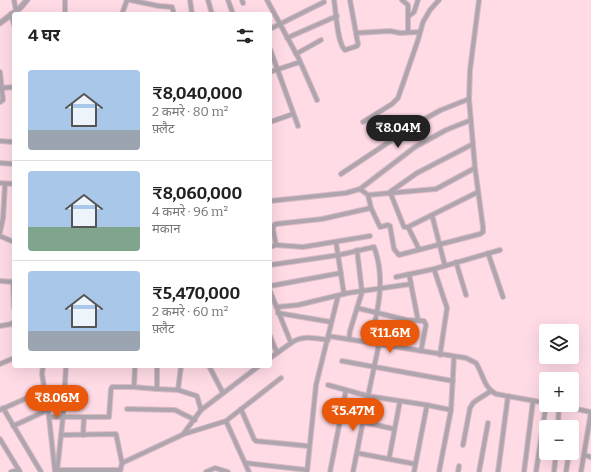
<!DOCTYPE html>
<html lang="hi">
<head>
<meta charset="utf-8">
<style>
	body { margin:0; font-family:Bitter,"Noto Sans Devanagari",serif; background:#f6f6f6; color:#222; height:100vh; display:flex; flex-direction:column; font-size:15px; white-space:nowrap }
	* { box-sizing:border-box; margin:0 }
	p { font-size:13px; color:#767676 }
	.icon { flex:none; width:22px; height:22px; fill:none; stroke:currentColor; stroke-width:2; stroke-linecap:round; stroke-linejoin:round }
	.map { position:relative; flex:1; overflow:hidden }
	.drawer { position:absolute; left:12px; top:12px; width:260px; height:356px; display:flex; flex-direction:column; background:#fff; border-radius:4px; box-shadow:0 4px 16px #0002 }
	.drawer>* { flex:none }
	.tools { position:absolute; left:539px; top:324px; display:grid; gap:8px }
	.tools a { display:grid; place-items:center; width:40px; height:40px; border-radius:4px; background:#fff; box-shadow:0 4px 16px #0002; font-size:20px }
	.price { position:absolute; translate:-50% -34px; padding:0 9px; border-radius:14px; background:#ea580c; color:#fff; font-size:13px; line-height:26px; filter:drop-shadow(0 1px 2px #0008) }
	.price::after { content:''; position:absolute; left:50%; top:24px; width:12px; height:9px; margin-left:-6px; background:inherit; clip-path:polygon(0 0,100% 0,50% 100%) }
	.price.active { background:#222; color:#fff }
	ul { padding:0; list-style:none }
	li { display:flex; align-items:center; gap:12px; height:100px; padding:0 16px }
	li+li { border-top:1px solid #e0e0e0 }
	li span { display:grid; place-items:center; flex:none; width:112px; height:80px; border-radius:4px; color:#555 }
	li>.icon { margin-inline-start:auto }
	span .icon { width:48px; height:48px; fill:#fffc; stroke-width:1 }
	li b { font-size:17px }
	h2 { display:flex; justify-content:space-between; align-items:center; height:48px; padding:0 16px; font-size:17px }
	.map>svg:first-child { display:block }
</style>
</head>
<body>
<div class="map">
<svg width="591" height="472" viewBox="0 0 591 472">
	<rect width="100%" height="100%" fill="#ffdbe6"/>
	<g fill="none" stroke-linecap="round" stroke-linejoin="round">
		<defs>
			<g id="minor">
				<path d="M14,0L16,10"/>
				<path d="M130,0L159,6L172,7L174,14"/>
				<path d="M190,0L192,14"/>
				<path d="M208,0L212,14"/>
				<path d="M228,0L233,14"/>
				<path d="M242,0L243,3"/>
				<path d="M267,0L299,59L317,100"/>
				<path d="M334,0C336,11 337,43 345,50L357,46L358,44L350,0"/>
				<path d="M402,0L408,5V32"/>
				<path d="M11,14L14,25"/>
				<path d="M65,14V0"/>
				<path d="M122,14L127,0"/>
				<path d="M409,16L414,12L418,0"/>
				<path d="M270,29L324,2"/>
				<path d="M356,33L390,31L400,33L420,32"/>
				<path d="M287,38L337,16"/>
				<path d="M270,49L298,126"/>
				<path d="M296,54L321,40"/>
				<path d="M0,72L3,100L0,102"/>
				<path d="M270,72L300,62"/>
				<path d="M2,88L14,87"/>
				<path d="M270,122L293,114"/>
				<path d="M363,122L392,104L398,98L418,40L423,22L430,10L439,0"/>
				<path d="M0,141L14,142"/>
				<path d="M0,163L14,164"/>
				<path d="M341,174L419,122L441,110L469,99"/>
				<path d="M0,183L14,184"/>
				<path d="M368,195L360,189L415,147L446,130L471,120"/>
				<path d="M270,201L346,193L360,189"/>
				<path d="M371,208L380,227L388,225L390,226L394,249L399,255L480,234L483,232V227L475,168"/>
				<path d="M432,215L445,266"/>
				<path d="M408,227H404L390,192L417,173L473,144"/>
				<path d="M0,232L3,218L5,184"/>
				<path d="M0,236L14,242"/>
				<path d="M336,242L344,294"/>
				<path d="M276,245L303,247L370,236"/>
				<path d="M270,247L276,245L273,229L274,225L276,224L322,219L371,208L368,195L436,189L475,168L469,99L470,70L479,0"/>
				<path d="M419,249L408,227L478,192"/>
				<path d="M488,253L503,297"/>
				<path d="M456,262L466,295"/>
				<path d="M270,265L339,255L374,247C386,279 378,311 370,342"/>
				<path d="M434,269L447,308L440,355"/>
				<path d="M409,274L418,320"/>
				<path d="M396,277L434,269L500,250"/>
				<path d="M0,281L14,282"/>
				<path d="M13,281L14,308"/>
				<path d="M270,286L341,273"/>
				<path d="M270,291L291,343L270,358"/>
				<path d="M277,307L298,305L348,293L411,284"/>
				<path d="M357,308L407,320L424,321L426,325L421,351"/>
				<path d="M278,313L331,322"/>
				<path d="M0,326L11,324L14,322"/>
				<path d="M270,336L277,353"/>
				<path d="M328,336L466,358L476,363C483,374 484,388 496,394L546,403"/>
				<path d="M349,339L350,331L362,292L357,250"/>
				<path d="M291,343C302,335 315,338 328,340"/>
				<path d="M379,344L368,396L427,405"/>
				<path d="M342,361L453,381"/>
				<path d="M0,364L14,358"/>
				<path d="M43,366L42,374L49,417L55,472"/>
				<path d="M209,366L223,393"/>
				<path d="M328,385L368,396L353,472"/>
				<path d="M134,387L135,366"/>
				<path d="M157,389L178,390L197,396L201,410"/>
				<path d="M178,390L181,366"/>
				<path d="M558,405L591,412"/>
				<path d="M3,408L41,472"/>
				<path d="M127,409L175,410L195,420"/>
				<path d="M241,409L254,439L256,441L308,446"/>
				<path d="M0,410L45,390L65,389"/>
				<path d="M49,417H63L66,366"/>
				<path d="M226,421L281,378"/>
				<path d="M363,422L394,429"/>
				<path d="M13,426L48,410"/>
				<path d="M558,427L559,405"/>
				<path d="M184,433L201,410L259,366"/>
				<path d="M61,435L116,434L122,463"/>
				<path d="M83,435L84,417"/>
				<path d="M572,435L573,428"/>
				<path d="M0,439L20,472"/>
				<path d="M463,445L470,408L473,403L477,400L491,391"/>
				<path d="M357,453L415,464"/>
				<path d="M584,455L591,457"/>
				<path d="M389,459L400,401"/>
				<path d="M246,463L307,470"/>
				<path d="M57,470H119"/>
				<path d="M11,472L19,470"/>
				<path d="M57,472L63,417H109L111,389L112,387H133L157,389V366"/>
				<path d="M120,472L122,463L184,434L226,421L249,472"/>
				<path d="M206,472L215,468L228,472"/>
				<path d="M307,472L316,385L338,296"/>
				<path d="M330,472L346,390"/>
				<path d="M414,472L427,405L451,410L454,357"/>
				<path d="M439,472L451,410"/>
				<path d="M458,472L459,466"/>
				<path d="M479,472L488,423"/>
				<path d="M498,472L508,396"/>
				<path d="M524,472L533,401"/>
				<path d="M536,472L546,405"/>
				<path d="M554,472L556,453"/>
				<path d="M566,472L569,453"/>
				<path d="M581,472L591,412"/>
			</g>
			<path id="tertiary" d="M0,23L20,8L27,0"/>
		</defs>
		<use href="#minor" stroke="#dabac4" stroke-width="6"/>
		<use href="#tertiary" stroke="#dabac4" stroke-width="7"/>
		<use href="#minor" stroke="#afa5af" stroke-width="4"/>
		<use href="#tertiary" stroke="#afa5af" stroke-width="5"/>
	</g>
</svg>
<div class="tools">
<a><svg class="icon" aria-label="layers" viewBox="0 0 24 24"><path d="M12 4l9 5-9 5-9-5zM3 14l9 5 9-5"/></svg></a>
<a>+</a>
<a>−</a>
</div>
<b class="price active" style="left:398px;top:149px">₹8.04M</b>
<b class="price" style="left:390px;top:354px">₹11.6M</b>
<b class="price" style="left:57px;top:419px">₹8.06M</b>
<b class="price" style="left:353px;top:432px">₹5.47M</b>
<section class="drawer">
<h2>4 घर<svg class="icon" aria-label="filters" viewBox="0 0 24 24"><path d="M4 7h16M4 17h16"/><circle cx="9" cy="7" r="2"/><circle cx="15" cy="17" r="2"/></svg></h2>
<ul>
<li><span style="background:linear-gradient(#a9c7e8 75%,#9aa5b1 0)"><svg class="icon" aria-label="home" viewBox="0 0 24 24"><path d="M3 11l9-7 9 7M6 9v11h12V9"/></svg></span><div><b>₹8,040,000</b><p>2 कमरे · 80 m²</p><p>फ़्लैट</p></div></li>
<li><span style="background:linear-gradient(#a9c7e8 70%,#7fa58c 0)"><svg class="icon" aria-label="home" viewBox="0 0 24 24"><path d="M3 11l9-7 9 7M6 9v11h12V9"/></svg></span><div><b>₹8,060,000</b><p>4 कमरे · 96 m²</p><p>मकान</p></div></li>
<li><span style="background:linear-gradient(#a9c7e8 75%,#9aa5b1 0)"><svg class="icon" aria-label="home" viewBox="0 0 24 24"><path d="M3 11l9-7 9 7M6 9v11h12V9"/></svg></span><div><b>₹5,470,000</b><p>2 कमरे · 60 m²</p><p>फ़्लैट</p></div></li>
</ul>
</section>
</div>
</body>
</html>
